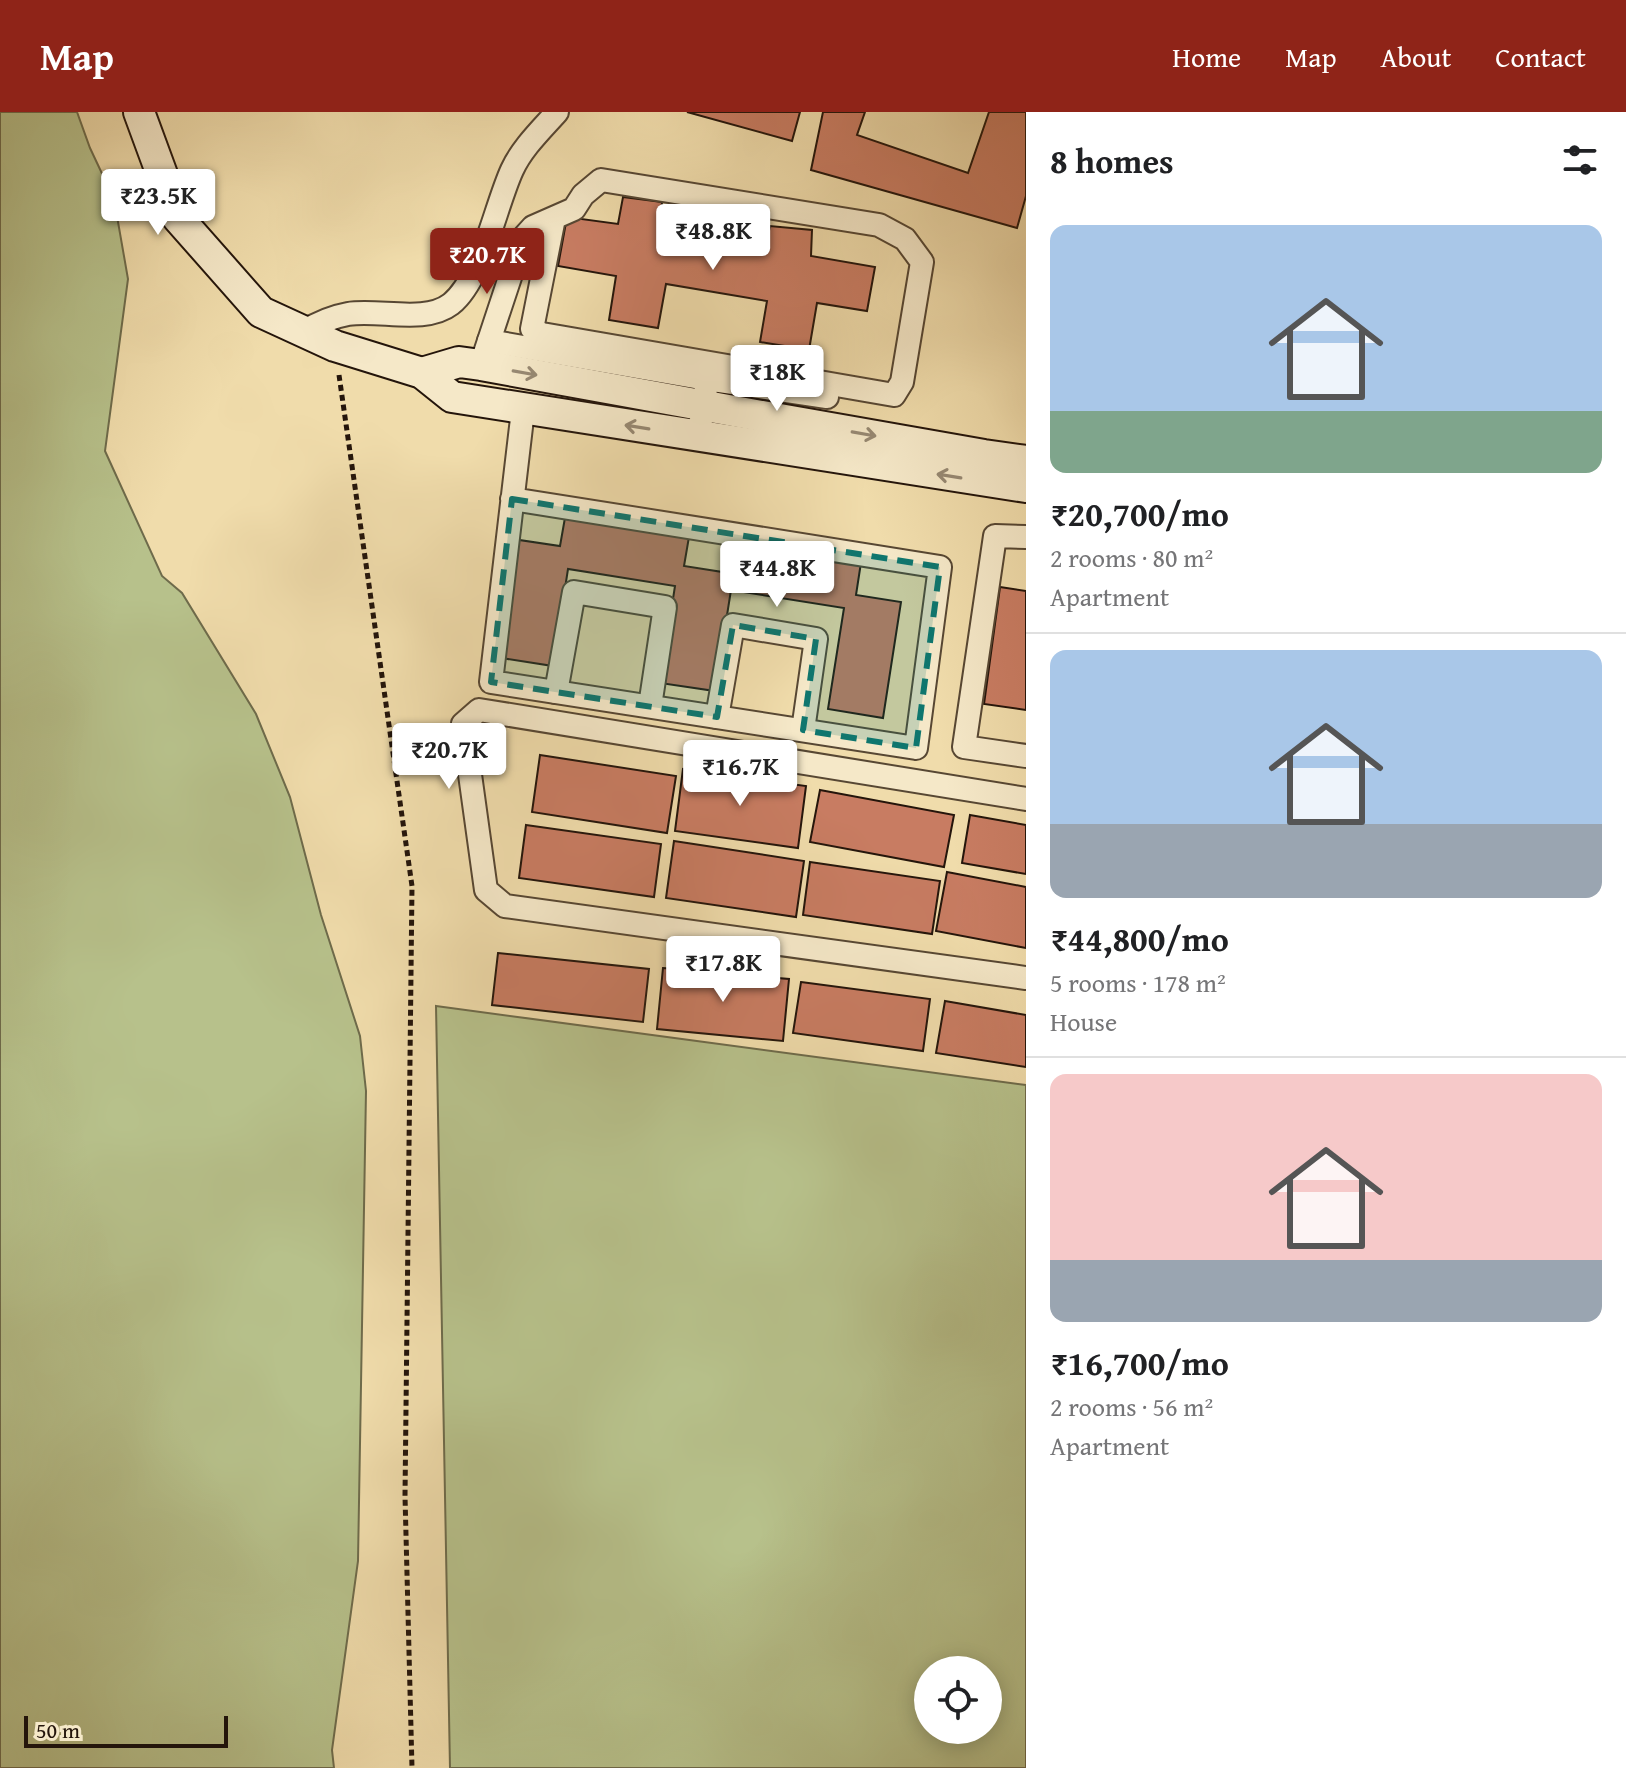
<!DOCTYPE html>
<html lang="en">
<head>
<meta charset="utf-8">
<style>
	body { margin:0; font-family:"Gentium Book Plus",serif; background:#f2f2f2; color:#202124; height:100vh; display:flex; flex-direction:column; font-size:30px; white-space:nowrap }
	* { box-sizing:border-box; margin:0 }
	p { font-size:26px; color:#757577 }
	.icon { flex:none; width:44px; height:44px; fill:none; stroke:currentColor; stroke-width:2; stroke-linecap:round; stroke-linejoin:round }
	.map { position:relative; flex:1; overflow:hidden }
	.sheet { display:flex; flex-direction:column; background:#fff; width:600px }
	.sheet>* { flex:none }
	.buttons { position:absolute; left:914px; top:1544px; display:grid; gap:16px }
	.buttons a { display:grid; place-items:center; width:88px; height:88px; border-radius:50%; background:#fff; box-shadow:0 4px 20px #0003; font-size:40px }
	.scale { position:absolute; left:24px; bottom:20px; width:204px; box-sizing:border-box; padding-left:8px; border:4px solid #24150b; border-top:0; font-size:22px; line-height:28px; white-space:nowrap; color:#24150b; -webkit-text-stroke:6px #f5e8c8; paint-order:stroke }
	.price { position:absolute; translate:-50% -68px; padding:0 18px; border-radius:8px; background:#fff; color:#222; font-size:26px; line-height:52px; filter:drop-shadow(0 2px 4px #0008) }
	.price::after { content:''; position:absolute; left:50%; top:48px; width:24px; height:18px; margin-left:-12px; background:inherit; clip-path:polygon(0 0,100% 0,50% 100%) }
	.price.current { background:#8f2418; color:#fff }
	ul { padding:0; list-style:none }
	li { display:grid; align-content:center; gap:16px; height:424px; padding:0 24px }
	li+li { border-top:2px solid #e0e0e0 }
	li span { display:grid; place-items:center; height:248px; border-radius:16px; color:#555 }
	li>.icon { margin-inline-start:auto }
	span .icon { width:144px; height:144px; fill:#fffc; stroke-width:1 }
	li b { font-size:34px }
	h2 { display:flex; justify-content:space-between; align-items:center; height:96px; padding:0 24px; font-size:34px }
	header { display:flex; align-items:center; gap:48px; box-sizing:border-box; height:112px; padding:0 40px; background:#8f2418; color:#fff }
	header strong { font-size:38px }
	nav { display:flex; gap:44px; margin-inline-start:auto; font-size:28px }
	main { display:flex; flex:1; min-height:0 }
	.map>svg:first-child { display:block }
</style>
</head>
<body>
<header>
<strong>Map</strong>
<nav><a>Home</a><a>Map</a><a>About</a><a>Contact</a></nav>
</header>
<main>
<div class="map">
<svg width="1026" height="1656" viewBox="0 0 1026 1656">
	<rect width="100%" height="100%" fill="#f0dcab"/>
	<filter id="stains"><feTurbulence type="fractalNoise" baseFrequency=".0025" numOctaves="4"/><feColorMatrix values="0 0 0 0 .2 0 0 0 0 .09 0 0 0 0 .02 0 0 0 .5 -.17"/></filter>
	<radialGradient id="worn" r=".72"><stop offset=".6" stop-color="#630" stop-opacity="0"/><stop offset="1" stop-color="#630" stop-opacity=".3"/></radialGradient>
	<g fill="#b7c18b" stroke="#6e6b4b" stroke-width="2" fill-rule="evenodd">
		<path d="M0,0H77L90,36L114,87L128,167L105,339L162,464L182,481L256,602L290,685L321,803L360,924L366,979L358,1449L332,1638L334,1656H0Z"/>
		<path d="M436,894L1026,973V1656H450ZM988,1558V1618H928V1558Z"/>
	</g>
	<g fill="#c87c62" stroke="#24150b" stroke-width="2">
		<path d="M687,0H800L792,29Z"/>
		<path d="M823,0H865L857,23L968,61L989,0H1026V84L1017,116L811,58Z"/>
		<path d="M623,85L662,90L659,124L764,142L770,114L812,118L811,144L875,155L867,199L817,191L809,238L760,230L767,189L666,172L658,216L609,208L616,164L558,154L567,105L618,112Z"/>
		<path d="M566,400L690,419L684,454L729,461L735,424L862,444L856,483L901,490L883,606L828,597L844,496L731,478L715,579L660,571L675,474L568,457L553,554L501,546L519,428L560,434Z"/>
		<path d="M1000,475L1026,479V598L984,592Z"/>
		<path d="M540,643L676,664L667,721L532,700Z"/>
		<path d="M683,657L806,674L798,736L675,719Z"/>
		<path d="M820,678L954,703L944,755L810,730Z"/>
		<path d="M970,703L1026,713V762L962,751Z"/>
		<path d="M526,713L661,732L654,785L519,766Z"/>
		<path d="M674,729L804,749L796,805L666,786Z"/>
		<path d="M810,750L940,769L932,822L803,803Z"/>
		<path d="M947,760L1026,775V836L936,819Z"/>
		<path d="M498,841L649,857L643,910L492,893Z"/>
		<path d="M663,856L789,867L783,929L657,917Z"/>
		<path d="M801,870L930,887L923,939L793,921Z"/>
		<path d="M945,889L1026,903V955L936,941Z"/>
	</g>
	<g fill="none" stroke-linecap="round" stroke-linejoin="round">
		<defs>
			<g id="street">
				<path d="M303,220C318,211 331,205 348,202C380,197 425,212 451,192C482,167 495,95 512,58C522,36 541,18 557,0"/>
				<path d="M489,229L706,267L705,294L701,308"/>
				<path d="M481,253L523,126L533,115L574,97L583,83L601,68L879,113L905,127L922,150L902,270L894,283L542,222L532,217L554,106"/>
				<path d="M706,267L827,285"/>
				<path d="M512,387L940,455L916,636L491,570L523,298"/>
				<path d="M1026,425L995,424L964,635L1026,644"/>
				<path d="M556,580L574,480L665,495L650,594"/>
				<path d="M717,605L733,513L816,527L803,618"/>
				<path d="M1026,687L479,598L463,612L486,778L505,794L1026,866"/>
			</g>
			<g id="secondary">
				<path d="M139,0L178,106L261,200L335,234L422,261L452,285L1026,375"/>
				<path d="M422,261L459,250L481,253L750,302L984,343L1026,349"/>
			</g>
		</defs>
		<use href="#street" stroke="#574733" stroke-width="26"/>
		<use href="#secondary" stroke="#24150b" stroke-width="34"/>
		<path stroke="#24150b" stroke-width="5" stroke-dasharray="6 4" stroke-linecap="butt" d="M339,263L412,774L405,1384L412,1656"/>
		<use href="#street" stroke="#f5e8c8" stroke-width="22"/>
		<use href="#secondary" stroke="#f5e8c8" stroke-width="30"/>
	</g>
	<defs><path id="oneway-shaft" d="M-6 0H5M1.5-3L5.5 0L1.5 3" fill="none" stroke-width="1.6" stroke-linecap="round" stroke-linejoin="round" transform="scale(2)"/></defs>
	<g stroke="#978973">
		<use href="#oneway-shaft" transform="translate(525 261) rotate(10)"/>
		<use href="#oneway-shaft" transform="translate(637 315) rotate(-171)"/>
		<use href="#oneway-shaft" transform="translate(864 322) rotate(10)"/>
		<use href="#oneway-shaft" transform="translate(949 364) rotate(-171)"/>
	</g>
	<path fill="#0f766e" fill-opacity="0.2" stroke="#0f766e" stroke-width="6" stroke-dasharray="16 10" stroke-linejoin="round" d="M512,387L940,455L916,636L803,618L816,527L733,513L717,605L491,570Z"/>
	<rect width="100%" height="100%" filter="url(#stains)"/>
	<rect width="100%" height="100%" fill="url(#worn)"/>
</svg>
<div class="buttons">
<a><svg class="icon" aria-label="locate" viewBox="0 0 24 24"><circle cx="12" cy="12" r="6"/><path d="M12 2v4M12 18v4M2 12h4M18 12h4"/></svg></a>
</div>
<div class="scale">50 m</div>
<b class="price" style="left:158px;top:125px">₹23.5K</b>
<b class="price" style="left:713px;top:160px">₹48.8K</b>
<b class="price current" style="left:487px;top:184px">₹20.7K</b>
<b class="price" style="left:777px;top:301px">₹18K</b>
<b class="price" style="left:777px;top:497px">₹44.8K</b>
<b class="price" style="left:449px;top:679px">₹20.7K</b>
<b class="price" style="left:740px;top:696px">₹16.7K</b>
<b class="price" style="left:723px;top:892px">₹17.8K</b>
</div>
<section class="sheet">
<h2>8 homes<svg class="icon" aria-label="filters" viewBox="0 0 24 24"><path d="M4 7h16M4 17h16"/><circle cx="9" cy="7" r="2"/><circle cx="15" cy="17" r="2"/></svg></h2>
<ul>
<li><span style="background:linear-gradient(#a9c7e8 75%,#7fa58c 0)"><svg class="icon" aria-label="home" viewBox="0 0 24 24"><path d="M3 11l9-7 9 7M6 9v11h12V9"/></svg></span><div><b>₹20,700/mo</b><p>2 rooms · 80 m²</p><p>Apartment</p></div></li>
<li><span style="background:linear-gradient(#a9c7e8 70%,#9aa5b1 0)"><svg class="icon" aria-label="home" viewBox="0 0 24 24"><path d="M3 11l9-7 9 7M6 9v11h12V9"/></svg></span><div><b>₹44,800/mo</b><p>5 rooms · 178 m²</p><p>House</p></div></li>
<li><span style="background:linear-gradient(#f6c9c9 75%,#9aa5b1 0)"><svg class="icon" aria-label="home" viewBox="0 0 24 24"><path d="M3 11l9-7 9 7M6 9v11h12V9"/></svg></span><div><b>₹16,700/mo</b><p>2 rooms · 56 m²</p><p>Apartment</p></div></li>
</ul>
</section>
</main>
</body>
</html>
